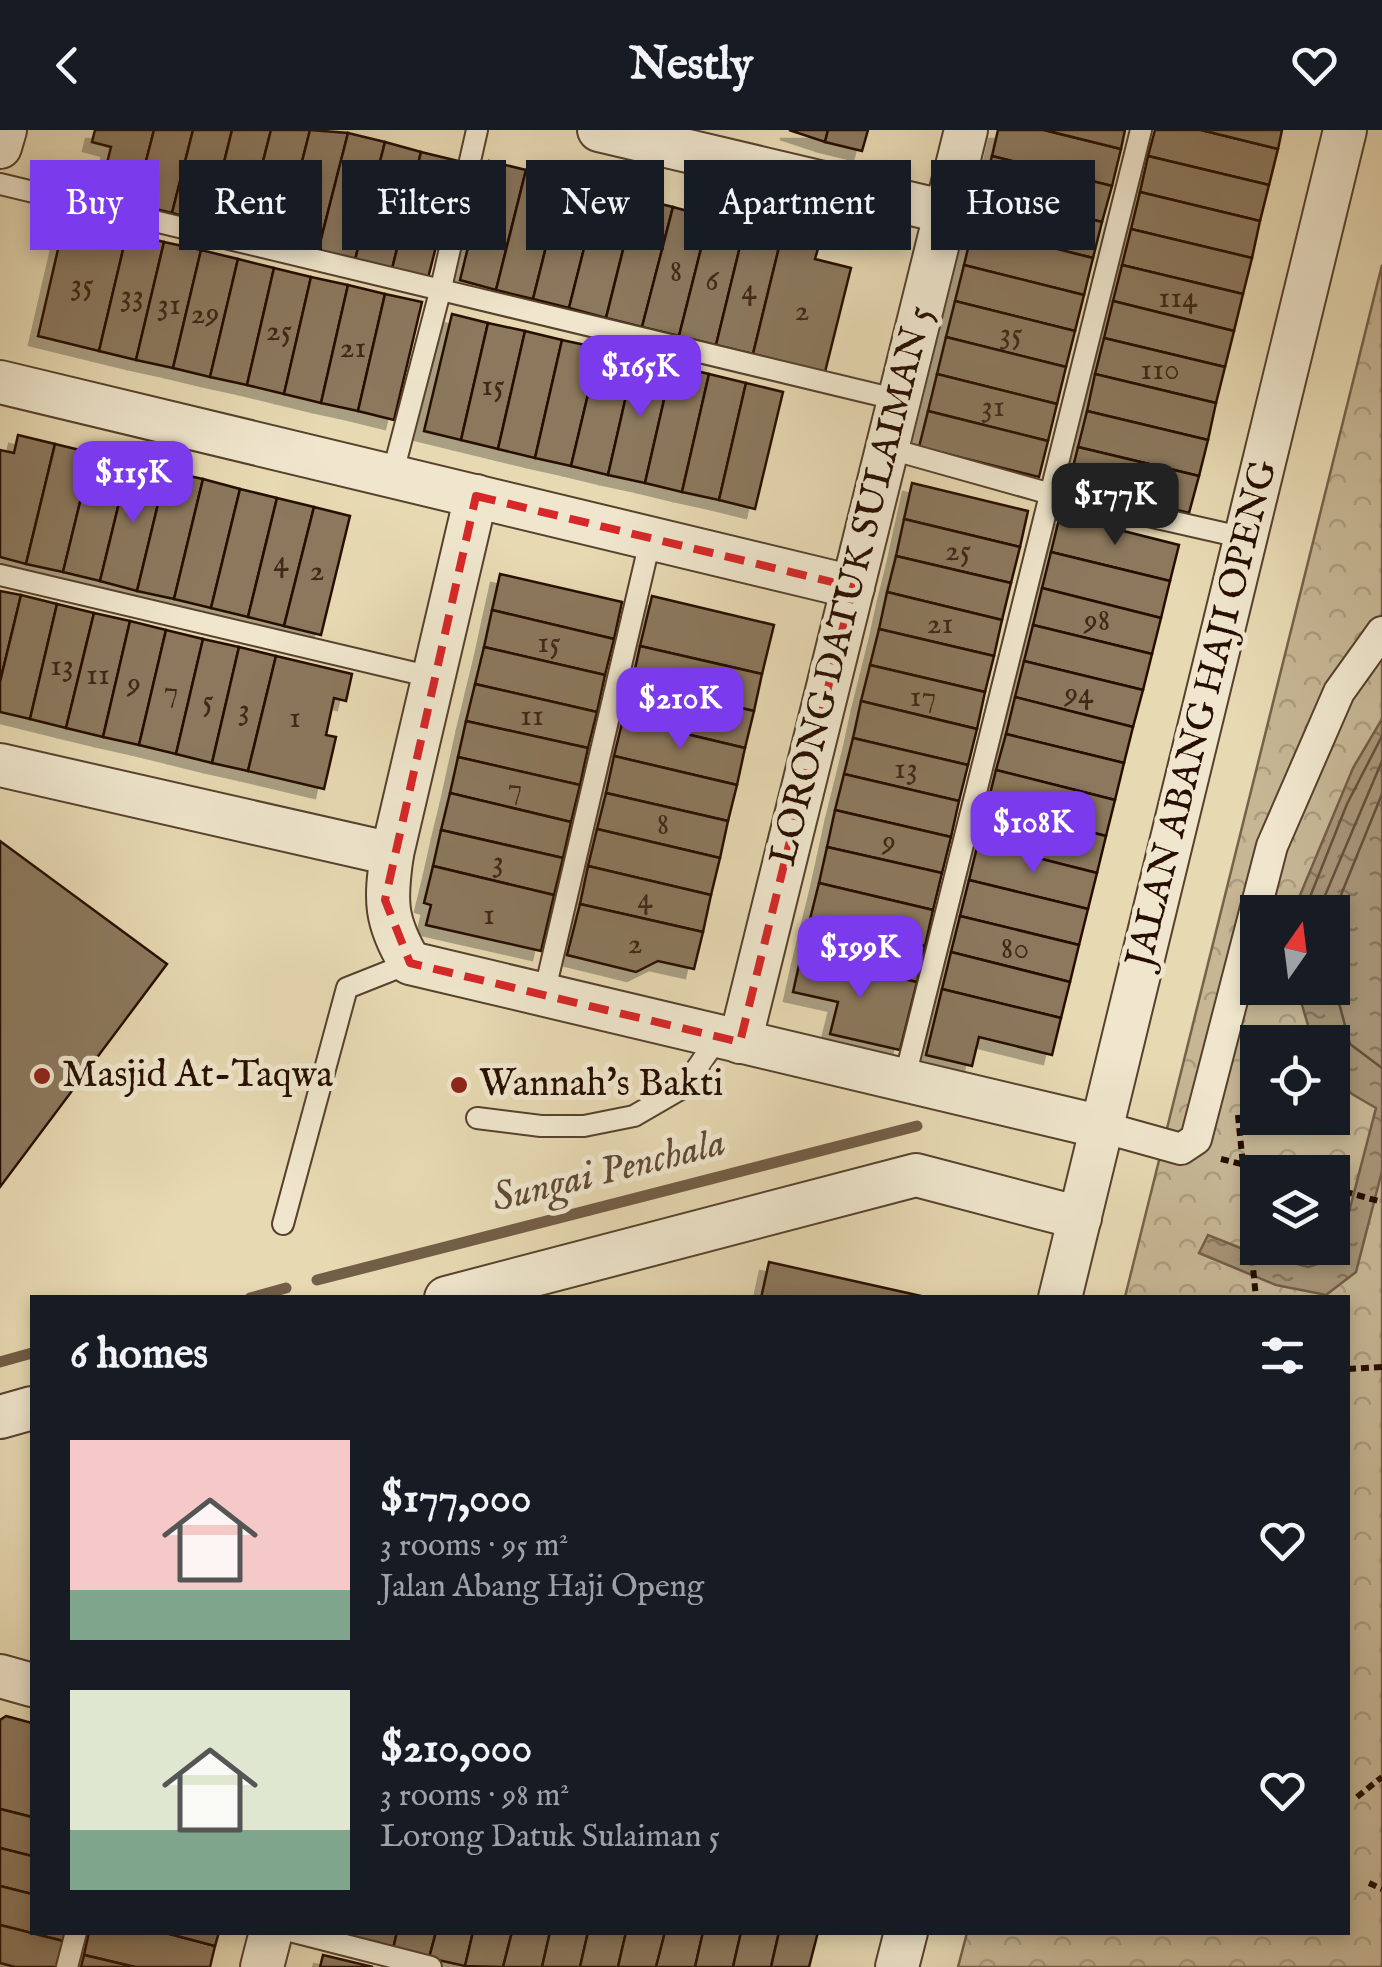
<!DOCTYPE html>
<html lang="en">
<head>
<meta charset="utf-8">
<style>
	body { margin:0; font-family:"IM FELL English",serif; background:#20242c; color:#f1f3f6; height:100vh; display:flex; flex-direction:column; font-size:38px; white-space:nowrap }
	* { box-sizing:border-box; margin:0 }
	p { font-size:32px; color:#9ea1a6 }
	.icon { flex:none; width:55px; height:55px; fill:none; stroke:currentColor; stroke-width:2; stroke-linecap:round; stroke-linejoin:round }
	.map { position:relative; flex:1; overflow:hidden }
	.drawer { position:absolute; left:30px; top:1165px; width:1320px; height:640px; display:flex; flex-direction:column; background:#171b24; border-radius:0px; box-shadow:0 5px 15px #0003 }
	.drawer>* { flex:none }
	.banner { position:absolute; left:30px; top:30px; width:1322px; height:90px; display:flex; gap:20px }
	.needle { width:65px; rotate:14deg }
	.buttons { position:absolute; left:1240px; top:765px; display:grid; gap:20px }
	.buttons a { display:grid; place-items:center; width:110px; height:110px; border-radius:0px; background:#171b24; box-shadow:0 5px 15px #0003; font-size:50px }
	.price { position:absolute; translate:-50% -85px; padding:0 22px; border-radius:20px; background:#7c3aed; color:#fff; font-size:32px; line-height:65px; filter:drop-shadow(0 2px 5px #0008) }
	.price::after { content:''; position:absolute; left:50%; top:60px; width:30px; height:22px; margin-left:-15px; background:inherit; clip-path:polygon(0 0,100% 0,50% 100%) }
	.price.current { background:#222; color:#fff }
	ul { padding:0; list-style:none }
	li { display:flex; align-items:center; gap:30px; height:250px; padding:0 40px }
	li span { display:grid; place-items:center; flex:none; width:280px; height:200px; border-radius:0px; color:#555 }
	li>.icon { margin-inline-start:auto }
	span .icon { width:120px; height:120px; fill:#fffc; stroke-width:1 }
	li b { font-size:42px }
	h2 { display:flex; justify-content:space-between; align-items:center; height:120px; padding:0 40px; font-size:42px }
	.pill { padding:0 35px; border-radius:0px; background:#171b24; box-shadow:0 5px 15px #0003; font-size:35px; line-height:90px }
	.pill.current { background:#7c3aed; color:#fff }
	header { display:flex; justify-content:space-between; align-items:center; height:130px; padding:0 40px; background:#171b24; font-size:45px; font-weight:800 }
	.map>svg:first-child { display:block }
</style>
</head>
<body>
<header><svg class="icon" aria-label="back" viewBox="0 0 24 24"><path d="M15 5l-7 7 7 7"/></svg>Nestly<svg class="icon" aria-label="heart" viewBox="0 0 24 24"><path d="M12 20l-8-8c-3-5 5-10 8-4 3-6 11-1 8 4z"/></svg></header>
<div class="map">
<svg width="1382" height="1837" viewBox="0 0 1382 1837">
	<defs>
		<pattern id="park-crowns" width="20" height="18" patternUnits="userSpaceOnUse" patternTransform="scale(2.5)"><rect width="20" height="18" fill="#c6b694"/><path d="M2 6a3 3 0 1 1 6 0M12 15a3 3 0 1 1 6 0" fill="none" stroke="#aa9b7e"/></pattern>
		<pattern id="water-ripples" width="26" height="14" patternUnits="userSpaceOnUse" patternTransform="scale(2.5)"><rect width="26" height="14" fill="#a69476"/><path d="M2 4q2-2 4 0t4 0M15 11q2-2 4 0t4 0" fill="none" stroke="#87775e"/></pattern>
		<filter id="shadow"><feDropShadow dx="-9" dy="9" stdDeviation="0" flood-color="#0004"/></filter>
	</defs>
	<rect width="100%" height="100%" fill="#e7d9b2"/>
	<filter id="stains"><feTurbulence type="fractalNoise" baseFrequency=".002" numOctaves="4"/><feColorMatrix values="0 0 0 0 .2 0 0 0 0 .09 0 0 0 0 .02 0 0 0 .5 -.17"/></filter>
	<radialGradient id="worn" r=".72"><stop offset=".6" stop-color="#630" stop-opacity="0"/><stop offset="1" stop-color="#630" stop-opacity=".3"/></radialGradient>
	<path fill="url(#park-crowns)" stroke="#76624a" stroke-width="2.5" fill-rule="evenodd" d="M1382,135V1837H958L967,1803L1348,1802V1168L1125,1167ZM1258,782H1332V858H1258ZM1258,912H1332V988H1258ZM1258,1042H1332V1118H1258Z"/>
	<path fill="url(#water-ripples)" stroke="#735e47" stroke-width="2.5" d="M1382,589V1041L1356,1142L1326,1165L1276,1155L1199,1123L1208,1105L1248,1121L1308,1137L1337,1128L1376,978L1352,964L1333,946L1332,912H1313L1297,858H1332V782H1293L1353,638Z"/>
	<g fill="none" stroke-linecap="round" stroke-linejoin="round">
		<g stroke="#66513c" stroke-width="2.5">
			<path d="M1304,782L1347,674L1382,606"/>
			<path d="M1318,782L1382,631"/>
			<path d="M1332,787L1382,664"/>
			<path d="M1332,847L1350,914L1382,938"/>
		</g>
		<g stroke="#735e47" stroke-width="11">
			<path d="M317,1150L917,996"/>
			<path d="M250,1168L286,1158"/>
			<path d="M0,1232L32,1223"/>
		</g>
	</g>
	<g fill="#8b785d" stroke="#270e01" stroke-width="2.5" filter="url(#shadow)">
		<path d="M95,0H154L135,74L72,58L76,43L93,48L96,39L105,41L111,17L92,12Z"/>
		<path d="M154,0H193L172,83L135,74Z"/>
		<path d="M193,0H232L209,93L172,83Z"/>
		<path d="M232,0H271L245,102L209,93Z"/>
		<path d="M271,0H310L282,111L245,102Z"/>
		<path d="M310,0L348,3L318,121L282,111Z"/>
		<path d="M789,0H828L825,12Z"/>
		<path d="M828,0H868L862,21L825,12Z"/>
		<path d="M998,0H1044L1121,19L1112,56L992,26Z"/>
		<path d="M1044,0H1125L1121,19Z"/>
		<path d="M1155,0H1201L1278,19L1269,55L1148,26Z"/>
		<path d="M1201,0H1282L1278,19Z"/>
		<path d="M348,3L385,12L355,130L318,121Z"/>
		<path d="M385,12L421,22L392,139L355,130Z"/>
		<path d="M421,22L458,31L428,148L392,139Z"/>
		<path d="M992,26L1112,56L1102,92L982,62Z"/>
		<path d="M1148,26L1269,55L1260,91L1140,62Z"/>
		<path d="M489,31L526,40L496,160L460,150Z"/>
		<path d="M526,40L563,49L533,169L496,160Z"/>
		<path d="M563,49L599,59L569,178L533,169Z"/>
		<path d="M599,59L636,68L606,188L569,178Z"/>
		<path d="M982,62L1102,92L1093,128L973,98Z"/>
		<path d="M1140,62L1260,91L1252,128L1131,99Z"/>
		<path d="M636,68L673,77L642,197L606,188Z"/>
		<path d="M673,77L709,87L679,206L642,197Z"/>
		<path d="M709,87L745,96L716,215L679,206Z"/>
		<path d="M65,89L127,103L99,221L38,206Z"/>
		<path d="M745,96L782,105L753,224L716,215Z"/>
		<path d="M973,98L1093,128L1084,165L964,135Z"/>
		<path d="M1131,99L1252,128L1243,164L1122,135Z"/>
		<path d="M127,103L164,112L136,230L99,221Z"/>
		<path d="M782,105L819,115L815,129L851,138L825,242L753,224Z"/>
		<path d="M164,112L201,120L173,238L136,230Z"/>
		<path d="M201,120L238,129L210,247L173,238Z"/>
		<path d="M238,129L274,138L247,255L210,247Z"/>
		<path d="M964,135L1084,165L1075,201L955,171Z"/>
		<path d="M1122,135L1243,164L1234,201L1113,171Z"/>
		<path d="M274,138L311,147L284,264L247,255Z"/>
		<path d="M311,147L348,155L321,273L284,264Z"/>
		<path d="M348,155L385,164L358,281L321,273Z"/>
		<path d="M385,164L422,172L394,290L358,281Z"/>
		<path d="M955,171L1075,201L1066,237L946,207Z"/>
		<path d="M1113,171L1234,201L1225,237L1104,208Z"/>
		<path d="M452,184L488,193L461,310L424,301Z"/>
		<path d="M488,193L525,201L498,319L461,310Z"/>
		<path d="M525,201L562,210L535,328L498,319Z"/>
		<path d="M946,207L1066,237L1057,274L937,244Z"/>
		<path d="M1104,208L1225,237L1216,273L1095,244Z"/>
		<path d="M562,210L599,218L571,336L535,328Z"/>
		<path d="M599,218L635,227L608,345L571,336Z"/>
		<path d="M635,227L672,235L645,353L608,345Z"/>
		<path d="M672,235L709,244L682,362L645,353Z"/>
		<path d="M709,244L746,253L719,370L682,362Z"/>
		<path d="M937,244L1057,274L1048,311L928,281Z"/>
		<path d="M1095,244L1216,273L1208,310L1087,281Z"/>
		<path d="M746,253L783,262L755,379L719,370Z"/>
		<path d="M928,281L1048,311L1039,347L919,317Z"/>
		<path d="M1087,281L1208,310L1199,346L1078,317Z"/>
		<path d="M18,305L55,314L26,434L0,427V320L14,323Z"/>
		<path d="M55,314L92,323L63,442L26,434Z"/>
		<path d="M1078,317L1199,346L1189,383L1069,353Z"/>
		<path d="M92,323L129,332L100,451L63,442Z"/>
		<path d="M129,332L166,341L137,461L100,451Z"/>
		<path d="M166,341L203,349L174,469L137,461Z"/>
		<path d="M203,349L240,359L211,478L174,469Z"/>
		<path d="M912,353L1028,381L1020,417L904,389Z"/>
		<path d="M240,359L277,368L248,487L211,478Z"/>
		<path d="M277,368L314,377L284,496L248,487Z"/>
		<path d="M314,377L350,386L321,505L284,496Z"/>
		<path d="M1060,385L1179,415L1170,451L1051,422Z"/>
		<path d="M904,389L1020,417L1011,453L896,426Z"/>
		<path d="M1051,422L1170,451L1161,488L1042,458Z"/>
		<path d="M896,426L1011,453L1002,490L887,462Z"/>
		<path d="M500,444L622,472L614,509L492,480Z"/>
		<path d="M1042,458L1161,488L1152,524L1033,495Z"/>
		<path d="M0,461L21,465L0,552Z"/>
		<path d="M887,462L1002,490L994,526L879,499Z"/>
		<path d="M21,465L57,474L30,589L0,582V552Z"/>
		<path d="M652,466L774,495L762,544L640,516Z"/>
		<path d="M57,474L94,483L66,598L30,589Z"/>
		<path d="M492,480L614,509L605,545L484,517Z"/>
		<path d="M94,483L130,491L103,607L66,598Z"/>
		<path d="M130,491L166,500L139,615L103,607Z"/>
		<path d="M1033,495L1152,524L1143,560L1024,531Z"/>
		<path d="M879,499L994,526L985,562L870,535Z"/>
		<path d="M166,500L203,509L176,624L139,615Z"/>
		<path d="M203,509L239,517L212,633L176,624Z"/>
		<path d="M640,516L762,544L754,581L632,553Z"/>
		<path d="M239,517L276,526L248,641L212,633Z"/>
		<path d="M484,517L605,545L597,582L475,554Z"/>
		<path d="M276,526L352,544L346,571L334,568L326,605L336,607L324,659L248,641Z"/>
		<path d="M1024,531L1143,560L1133,597L1015,567Z"/>
		<path d="M870,535L985,562L977,599L861,571Z"/>
		<path d="M632,553L754,581L745,618L623,589Z"/>
		<path d="M475,554L597,582L588,618L466,591Z"/>
		<path d="M1015,567L1133,597L1124,633L1006,604Z"/>
		<path d="M861,571L977,599L968,635L853,608Z"/>
		<path d="M623,589L745,618L737,655L614,626Z"/>
		<path d="M466,591L588,618L580,655L458,627Z"/>
		<path d="M1006,604L1124,633L1115,670L996,640Z"/>
		<path d="M853,608L968,635L959,671L844,644Z"/>
		<path d="M614,626L737,655L728,691L606,663Z"/>
		<path d="M458,627L580,655L571,692L450,663Z"/>
		<path d="M996,640L1115,670L1106,706L987,676Z"/>
		<path d="M844,644L959,671L951,707L835,680Z"/>
		<path d="M450,663L571,692L563,728L441,700Z"/>
		<path d="M606,663L728,691L720,728L597,699Z"/>
		<path d="M987,676L1106,706L1097,743L978,713Z"/>
		<path d="M835,680L951,707L942,743L827,717Z"/>
		<path d="M597,699L720,728L711,765L588,736Z"/>
		<path d="M441,700L563,728L554,765L433,736Z"/>
		<path d="M0,711L167,834L0,1057Z"/>
		<path d="M978,713L1097,743L1088,779L969,750Z"/>
		<path d="M827,717L942,743L933,780L819,753Z"/>
		<path d="M433,736L554,765L541,821L426,795L431,775L424,773Z"/>
		<path d="M588,736L711,765L703,802L580,774Z"/>
		<path d="M969,750L1088,779L1079,815L960,786Z"/>
		<path d="M819,753L933,780L925,816L810,789Z"/>
		<path d="M580,774L703,802L694,839L658,831L636,842L567,825Z"/>
		<path d="M960,786L1079,815L1070,852L951,822Z"/>
		<path d="M810,789L925,816L917,852L801,826Z"/>
		<path d="M951,822L1070,852L1061,888L942,859Z"/>
		<path d="M801,826L917,852L900,920L830,904L838,872L793,862Z"/>
		<path d="M942,859L1061,888L1052,925L979,907L972,936L926,925Z"/>
		<path d="M769,1132L930,1168H761Z"/>
		<path d="M6,1586L32,1593V1687L0,1679V1590Z"/>
		<path d="M0,1679L32,1687V1726L0,1718Z"/>
		<path d="M0,1718L32,1726V1764L0,1756Z"/>
		<path d="M0,1756L32,1764V1802H65L63,1811L0,1795Z"/>
		<path d="M0,1795L63,1811L56,1837H15L0,1833Z"/>
		<path d="M89,1802H162L215,1816L210,1837H135L84,1825Z"/>
		<path d="M162,1802H219L215,1816Z"/>
		<path d="M338,1802H397L393,1819Z"/>
		<path d="M397,1802H436L429,1828L393,1819Z"/>
		<path d="M436,1802H473L465,1836L429,1828Z"/>
		<path d="M473,1802H512L503,1837L465,1836Z"/>
		<path d="M512,1802H550L542,1837H503Z"/>
		<path d="M550,1802H588L580,1837H542Z"/>
		<path d="M588,1802H626L618,1837H580Z"/>
		<path d="M626,1802H665L656,1837H618Z"/>
		<path d="M665,1802H703L695,1837H656Z"/>
		<path d="M703,1802H741L733,1837H695Z"/>
		<path d="M741,1802H779L771,1837H733Z"/>
		<path d="M779,1802H818L809,1837H771Z"/>
		<path d="M84,1825L135,1837H81Z"/>
		<path d="M323,1825L373,1837H320Z"/>
	</g>
	<g fill="none" stroke-linecap="round" stroke-linejoin="round">
		<defs>
			<g id="service">
				<path d="M0,54L899,270"/>
				<path d="M887,318L1051,364L1245,408"/>
				<path d="M392,346L441,158L477,0"/>
				<path d="M0,445L436,548"/>
				<path d="M544,864L651,407"/>
				<path d="M904,951L1141,0"/>
				<path d="M477,988L541,996H584L634,986L684,957L719,906"/>
				<path d="M283,1094L347,858L410,833"/>
				<path d="M294,1802L431,1837"/>
				<path d="M67,1837L76,1802"/>
			</g>
			<path id="pedestrian" d="M1102,997L1181,1019L1196,1009L1272,716L1339,562L1382,502"/>
			<g id="minor">
				<path d="M599,0L946,82"/>
				<path d="M0,17L5,0"/>
				<path d="M0,252L853,457"/>
				<path d="M476,366L392,724C385,771 385,791 410,833L1102,997"/>
				<path d="M0,635L392,724"/>
				<path d="M740,912L966,0"/>
				<path d="M446,1168L916,1045L1080,1088"/>
				<path d="M1060,1168L1345,0"/>
				<path d="M0,1287L32,1278"/>
				<path d="M0,1546L32,1555"/>
				<path d="M262,1837L271,1802"/>
				<path d="M897,1837L906,1802"/>
			</g>
		</defs>
		<use href="#service" stroke="#57412d" stroke-width="24"/>
		<use href="#pedestrian" stroke="#57412d" stroke-width="34"/>
		<use href="#minor" stroke="#57412d" stroke-width="46"/>
		<g stroke="#270e01" stroke-width="6" stroke-dasharray="8 5" stroke-linecap="butt">
			<path d="M1238,985L1256,1168"/>
			<path d="M1221,1029L1274,1042"/>
			<path d="M1332,1058L1382,1072"/>
			<path d="M1348,1239L1382,1237"/>
			<path d="M1357,1667L1382,1647"/>
			<path d="M1369,1753L1382,1759"/>
		</g>
		<use href="#service" stroke="#efe6cd" stroke-width="20"/>
		<use href="#pedestrian" stroke="#efe6cd" stroke-width="30"/>
		<use href="#minor" stroke="#efe6cd" stroke-width="42"/>
	</g>
	<path fill="none" stroke="#d62828" stroke-width="8" stroke-dasharray="20 12" stroke-linejoin="round" d="M476,366L853,457L740,912L410,833L385,770Z"/>
	<g fill="#8f2418" stroke="#efe6cd" stroke-width="4">
		<circle cx="42" cy="946" r="10"/>
		<circle cx="459" cy="955" r="10"/>
	</g>
	<g text-anchor="middle" dominant-baseline="central" stroke-width="10" stroke-linejoin="round" paint-order="stroke">
		<g font-size="32" fill="#402818">
			<text x="676" y="142">8</text>
			<text x="712" y="151">6</text>
			<text x="82" y="155">35</text>
			<text x="749" y="160">4</text>
			<text x="132" y="166">33</text>
			<text x="1178" y="168">114</text>
			<text x="169" y="175">31</text>
			<text x="802" y="181">2</text>
			<text x="205" y="184">29</text>
			<text x="279" y="201">25</text>
			<text x="1011" y="204">35</text>
			<text x="353" y="218">21</text>
			<text x="1160" y="240">110</text>
			<text x="493" y="256">15</text>
			<text x="993" y="277">31</text>
			<text x="958" y="421">25</text>
			<text x="281" y="432">4</text>
			<text x="317" y="441">2</text>
			<text x="1097" y="491">98</text>
			<text x="940" y="494">21</text>
			<text x="549" y="513">15</text>
			<text x="62" y="536">13</text>
			<text x="98" y="545">11</text>
			<text x="134" y="554">9</text>
			<text x="171" y="562">7</text>
			<text x="1079" y="564">94</text>
			<text x="923" y="567">17</text>
			<text x="208" y="571">5</text>
			<text x="244" y="580">3</text>
			<text x="532" y="586">11</text>
			<text x="295" y="588">1</text>
			<text x="906" y="639">13</text>
			<text x="515" y="659">7</text>
			<text x="663" y="695">8</text>
			<text x="889" y="712">9</text>
			<text x="498" y="732">3</text>
			<text x="645" y="769">4</text>
			<text x="489" y="785">1</text>
			<text x="635" y="814">2</text>
			<text x="1015" y="819">80</text>
		</g>
		<g font-size="38" fill="#270e01" stroke="#efe6cd">
			<text transform="translate(853 456) rotate(-76)">LORONG DATUK SULAIMAN 5</text>
			<text transform="translate(1203 584) rotate(-76)">JALAN ABANG HAJI OPENG</text>
		</g>
		<g font-size="38" fill="#270e01" stroke="#efe6cd" text-anchor="start">
			<text x="62" y="946">Masjid At-Taqwa</text>
			<text x="479" y="955">Wannah's Bakti</text>
		</g>
		<g font-size="40" font-style="italic" fill="#604a36" stroke="#efe6cd">
			<text transform="translate(609 1042) rotate(-14)">Sungai Penchala</text>
		</g>
	</g>
	<rect width="100%" height="100%" filter="url(#stains)"/>
	<rect width="100%" height="100%" fill="url(#worn)"/>
</svg>
<div class="buttons">
<a><svg class="needle" viewBox="-14 -14 28 28"><path d="M0-13l5 13h-10z" fill="#e53935"/><path d="M0 13l5-13h-10z" fill="#9ea1a6"/></svg></a>
<a><svg class="icon" aria-label="locate" viewBox="0 0 24 24"><circle cx="12" cy="12" r="6"/><path d="M12 2v4M12 18v4M2 12h4M18 12h4"/></svg></a>
<a><svg class="icon" aria-label="layers" viewBox="0 0 24 24"><path d="M12 4l9 5-9 5-9-5zM3 14l9 5 9-5"/></svg></a>
</div>
<b class="price" style="left:640px;top:290px">$165K</b>
<b class="price" style="left:133px;top:396px">$115K</b>
<b class="price current" style="left:1115px;top:418px">$177K</b>
<b class="price" style="left:680px;top:622px">$210K</b>
<b class="price" style="left:1033px;top:746px">$108K</b>
<b class="price" style="left:860px;top:871px">$199K</b>
<div class="banner">
<a class="pill current">Buy</a>
<a class="pill">Rent</a>
<a class="pill">Filters</a>
<a class="pill">New</a>
<a class="pill">Apartment</a>
<a class="pill">House</a>
</div>
<section class="drawer">
<h2>6 homes<svg class="icon" aria-label="filters" viewBox="0 0 24 24"><path d="M4 7h16M4 17h16"/><circle cx="9" cy="7" r="2"/><circle cx="15" cy="17" r="2"/></svg></h2>
<ul>
<li><span style="background:linear-gradient(#f6c9c9 75%,#7fa58c 0)"><svg class="icon" aria-label="home" viewBox="0 0 24 24"><path d="M3 11l9-7 9 7M6 9v11h12V9"/></svg></span><div><b>$177,000</b><p>3 rooms · 95 m²</p><p>Jalan Abang Haji Openg</p></div><svg class="icon" aria-label="heart" viewBox="0 0 24 24"><path d="M12 20l-8-8c-3-5 5-10 8-4 3-6 11-1 8 4z"/></svg></li>
<li><span style="background:linear-gradient(#dfe7d0 70%,#7fa58c 0)"><svg class="icon" aria-label="home" viewBox="0 0 24 24"><path d="M3 11l9-7 9 7M6 9v11h12V9"/></svg></span><div><b>$210,000</b><p>3 rooms · 98 m²</p><p>Lorong Datuk Sulaiman 5</p></div><svg class="icon" aria-label="heart" viewBox="0 0 24 24"><path d="M12 20l-8-8c-3-5 5-10 8-4 3-6 11-1 8 4z"/></svg></li>
</ul>
</section>
</div>
</body>
</html>
